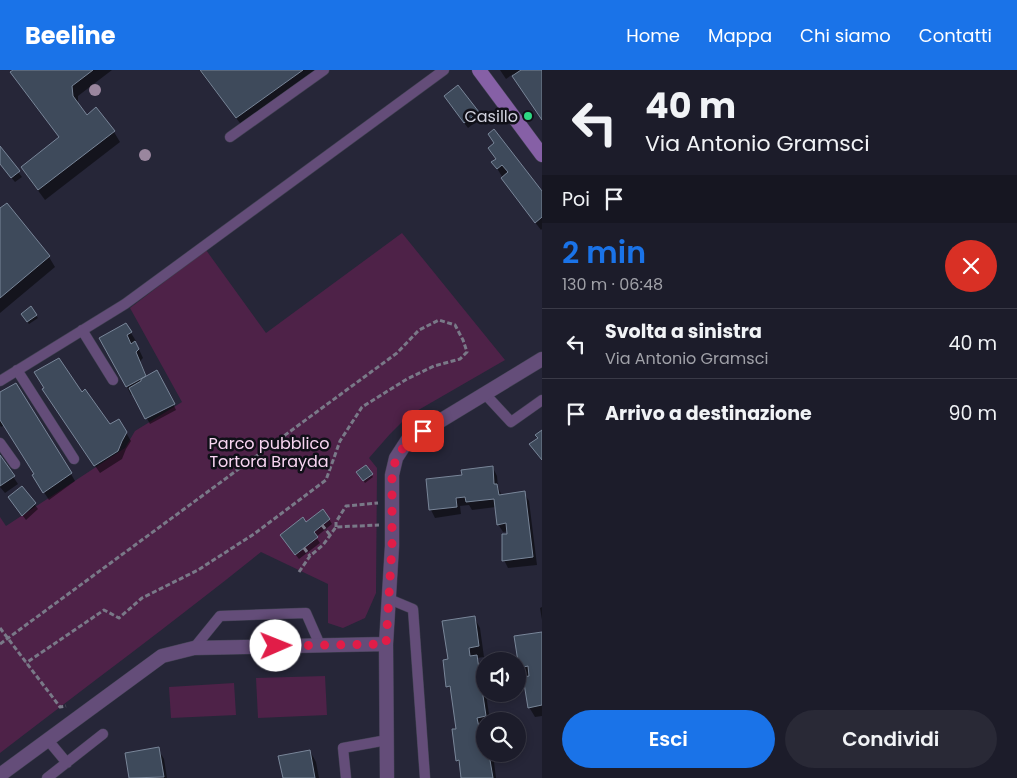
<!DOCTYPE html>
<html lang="it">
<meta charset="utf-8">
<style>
:root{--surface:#1c1c2a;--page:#292936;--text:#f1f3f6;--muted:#a0a1a8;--line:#3a3a47;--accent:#1a73e8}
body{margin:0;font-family:Poppins,sans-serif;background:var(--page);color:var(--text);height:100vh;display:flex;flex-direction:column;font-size:19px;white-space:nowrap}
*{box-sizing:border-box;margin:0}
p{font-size:16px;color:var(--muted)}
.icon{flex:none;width:28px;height:28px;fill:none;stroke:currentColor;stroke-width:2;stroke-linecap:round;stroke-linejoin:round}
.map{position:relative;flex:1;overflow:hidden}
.drawer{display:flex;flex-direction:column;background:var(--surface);width:475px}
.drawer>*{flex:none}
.hud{background:#1c1c2a;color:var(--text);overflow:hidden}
.controls{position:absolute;left:476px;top:582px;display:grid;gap:10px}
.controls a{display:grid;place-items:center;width:50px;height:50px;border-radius:50%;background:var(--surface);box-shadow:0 2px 8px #0003,0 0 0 1px var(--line);font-size:25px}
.pin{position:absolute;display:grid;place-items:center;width:42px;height:42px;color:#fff;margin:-21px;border-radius:10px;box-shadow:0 2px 8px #0006}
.me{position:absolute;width:55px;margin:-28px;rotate:89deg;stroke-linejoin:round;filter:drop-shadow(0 0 4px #0008)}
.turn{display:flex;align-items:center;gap:18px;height:105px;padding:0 20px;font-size:22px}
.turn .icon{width:65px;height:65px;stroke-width:2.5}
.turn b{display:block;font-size:35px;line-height:42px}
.then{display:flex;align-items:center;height:48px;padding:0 20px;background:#0003;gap:10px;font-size:19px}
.round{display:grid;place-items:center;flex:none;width:52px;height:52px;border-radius:26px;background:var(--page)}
.summary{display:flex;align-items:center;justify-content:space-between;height:85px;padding:0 20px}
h1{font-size:30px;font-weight:600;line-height:38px;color:var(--accent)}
.button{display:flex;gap:10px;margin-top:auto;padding:10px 20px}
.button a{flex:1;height:58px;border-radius:30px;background:var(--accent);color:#fff;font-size:20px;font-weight:600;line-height:58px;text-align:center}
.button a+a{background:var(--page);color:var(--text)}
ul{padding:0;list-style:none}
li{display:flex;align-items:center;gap:15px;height:70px;padding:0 20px;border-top:1px solid var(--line)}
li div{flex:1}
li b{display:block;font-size:19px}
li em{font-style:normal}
header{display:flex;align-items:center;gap:30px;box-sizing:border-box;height:70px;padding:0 25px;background:var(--accent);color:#fff}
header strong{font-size:24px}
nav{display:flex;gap:28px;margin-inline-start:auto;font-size:18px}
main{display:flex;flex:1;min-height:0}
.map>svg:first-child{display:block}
.green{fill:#4e2248}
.shadow{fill:#0007}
.building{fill:#3e4a5b;stroke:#798699}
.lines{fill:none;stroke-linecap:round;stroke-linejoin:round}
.service-casing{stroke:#424253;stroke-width:11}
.minor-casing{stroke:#424253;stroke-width:15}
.secondary-casing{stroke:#424253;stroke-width:15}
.path{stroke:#797988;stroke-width:3;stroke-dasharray:5 2.5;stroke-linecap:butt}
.service{stroke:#644d79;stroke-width:10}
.minor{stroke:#644d79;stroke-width:14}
.secondary{stroke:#8660a6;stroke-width:14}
.tree{fill:#9a869e}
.route{stroke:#e11d48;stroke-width:9;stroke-dasharray:0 16.2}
.poi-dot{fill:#2ed883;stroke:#101018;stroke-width:2}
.labels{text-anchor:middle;stroke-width:5;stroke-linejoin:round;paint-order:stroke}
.poi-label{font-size:16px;fill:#d2d3df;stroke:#101018;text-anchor:end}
.park-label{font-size:16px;fill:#f8d5f1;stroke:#101018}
</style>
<header>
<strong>Beeline</strong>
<nav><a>Home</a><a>Mappa</a><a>Chi siamo</a><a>Contatti</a></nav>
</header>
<main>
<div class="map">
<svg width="542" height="708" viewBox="0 0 542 708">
<rect width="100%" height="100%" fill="#262638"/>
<path class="green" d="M402,163L505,290L408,346L390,364L369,388L377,398L376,523L365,548L343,558L328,553V514L261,482C175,551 87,616 0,683V447L6,456L125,378L135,361L182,332L130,238L206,180L266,263Z
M325,606L327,645L258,648L256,608Z
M234,613L236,645L171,648L169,617Z"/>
<path class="shadow" d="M15,0H112L78,26V35L86,47L96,39L114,62L120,72L45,130L28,107L22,97L60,68L18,13L12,2Z
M199,0H323L243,57Z
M500,0H542V50L513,4L506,9Z
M448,32L478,43L481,48L468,58Z
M0,78L22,107L15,112L0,94Z
M489,79L542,123V159L541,160L507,116L502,108H503L493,92L496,90Z
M6,135L49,187L55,197L0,243V140Z
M30,238L38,248L29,254L23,246Z
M126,255L136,271H135L143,288L140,291L147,307L160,306L176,340L150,354L133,323L131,325L127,317L101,268Z
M45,318L82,323L110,356L119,351L131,371L126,379L122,389L100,403L49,328Z
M0,324L71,404L75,411L49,430L38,413L35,404L4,355L1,357L0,355Z
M0,387L18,414L5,423L0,417Z
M366,397L373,407L365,413L358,402Z
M493,398L497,406L498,417L502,426L524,423L529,431L537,495L508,498L504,490L509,461L503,462L498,454L496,437L472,440L469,435L460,436L461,444L435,448L431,440L463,406Z
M22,418L38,439L26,450L13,433Z
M329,449L332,454L316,467L320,473L299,489L281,466L306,454Z
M542,537V550L540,538Z
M474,547L480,558L484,587L477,588L482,597L485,624H486L490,651H485V684H493L496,708H463L461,696L457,690V660L452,624L448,616L449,590Z
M542,564V646L535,647L529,637L526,608L520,597Z
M158,679L164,689L167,708H130L127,684Z
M310,681L316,692L319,708H284Z"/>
<path class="building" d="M13,0H93L72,16L73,26L87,45L96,37L115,61L38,120L21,97L59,67L10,2Z
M200,0H303L236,48Z
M521,0H542V50L512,6Z
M458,15L479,42L464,53L444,26Z
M494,59L542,121V147L535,153L501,108L508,102L502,95L497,99L491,92L496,89L488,78L494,73L488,64Z
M0,76L20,101L11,108L0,94Z
M7,133L50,186L0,228V138Z
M31,236L37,245L27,252L21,244Z
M126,253L132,262L127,265L131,274L135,271L139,279L136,282L146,306L126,317L99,268Z
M59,288L82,322L85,319L110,354L119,349L127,362L122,371L118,381L94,396L42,319L44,318L34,302Z
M157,300L175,334L145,349L129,318L141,311V309Z
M16,313L72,403L43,423L32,405L34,404L0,350V322Z
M542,360V390L529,374L538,368L535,365Z
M0,385L15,406L0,416Z
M366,395L373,404L363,411L356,402Z
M493,396L494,414H497L499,425L525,421L533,487L502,491V464H507L506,453L497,455L494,429L466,432L465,427L456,428L457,437L429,440L426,409L462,405L461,400Z
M22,416L36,433L22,446L8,427Z
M323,439L330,449L314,462L318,467L295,485L280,465L303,447L306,452Z
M475,546L479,576L469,578L470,586L477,585L486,646L477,648L479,657L485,656V684H489L493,708H461L459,690L456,691L452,659H456L450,616L446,617L443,590L448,589L442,551Z
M542,562V635L528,638L523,607L529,606L528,596L519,598L514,566Z
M159,677L164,707L129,708L125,683Z
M310,680L315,708H283L278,686Z"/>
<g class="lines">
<g class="service-casing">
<path id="service" d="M230,67L324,0
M82,260L113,310
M17,300L74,389
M0,311L125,234L444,0
M485,324L511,352L542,330
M0,373L15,394
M389,529L413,539L425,708
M194,578L220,546L306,543L320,575
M47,669L67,693
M47,708L103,664
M346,708L343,678L387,670"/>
</g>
<g class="minor-casing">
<path id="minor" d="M0,705L162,586L194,578L386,574
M387,708L386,574L392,476V405L396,388L407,371L542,289"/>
</g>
<g class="secondary-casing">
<path id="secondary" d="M479,0L542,85"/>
</g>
<path class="path" d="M322,455L330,465
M336,457V452L346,436L378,433
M304,478L310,486
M299,502L310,486L323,475L336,457L379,455
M0,558L60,637L66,636
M0,574L397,283L419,260L439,250L455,255L463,270L467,282L460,289L434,296L407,309L362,337L340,371L326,410L254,464L198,500L142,528L119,548L104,540L26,593"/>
<use href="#service" class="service"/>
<use href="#minor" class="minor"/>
<use href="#secondary" class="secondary"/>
</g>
<g class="tree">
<circle cx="95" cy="20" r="6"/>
<circle cx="145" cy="85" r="6"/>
</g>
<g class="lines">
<path class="route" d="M276,576L386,574L392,476V405L396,388L408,371L423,361"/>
</g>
<circle class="poi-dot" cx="528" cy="46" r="5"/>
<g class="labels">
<g class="poi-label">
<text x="518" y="52">Casillo</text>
</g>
<g class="park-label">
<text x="269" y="379">Parco pubblico<tspan x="269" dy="18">Tortora Brayda</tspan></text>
</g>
</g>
</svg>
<div class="controls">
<a><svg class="icon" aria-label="sound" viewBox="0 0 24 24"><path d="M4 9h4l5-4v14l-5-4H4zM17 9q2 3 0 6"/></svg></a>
<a><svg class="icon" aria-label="search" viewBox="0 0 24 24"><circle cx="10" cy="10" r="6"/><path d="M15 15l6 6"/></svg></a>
</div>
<div class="pin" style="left:423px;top:361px;background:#d93025"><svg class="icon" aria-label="arrive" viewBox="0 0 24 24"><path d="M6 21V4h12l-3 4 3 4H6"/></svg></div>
<svg class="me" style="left:276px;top:576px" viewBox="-20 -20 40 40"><circle r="19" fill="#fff"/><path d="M0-13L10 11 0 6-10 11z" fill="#e11d48"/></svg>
</div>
<section class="drawer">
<div class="hud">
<div class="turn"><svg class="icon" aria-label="left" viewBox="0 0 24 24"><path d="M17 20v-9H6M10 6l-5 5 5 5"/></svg><div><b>40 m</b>Via Antonio Gramsci</div></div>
<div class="then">Poi<svg class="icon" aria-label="arrive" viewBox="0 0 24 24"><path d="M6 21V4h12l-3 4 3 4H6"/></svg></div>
</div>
<div class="summary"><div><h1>2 min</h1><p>130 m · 06:48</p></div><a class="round" style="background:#d93025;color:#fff"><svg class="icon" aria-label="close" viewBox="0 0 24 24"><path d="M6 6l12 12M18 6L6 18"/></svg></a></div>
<ul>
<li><svg class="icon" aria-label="left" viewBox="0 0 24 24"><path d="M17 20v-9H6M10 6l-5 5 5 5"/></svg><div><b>Svolta a sinistra</b><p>Via Antonio Gramsci</p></div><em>40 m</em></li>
<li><svg class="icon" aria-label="arrive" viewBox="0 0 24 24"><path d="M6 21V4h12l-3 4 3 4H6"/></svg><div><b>Arrivo a destinazione</b></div><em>90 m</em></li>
</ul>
<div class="button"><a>Esci</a><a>Condividi</a></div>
</section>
</main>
